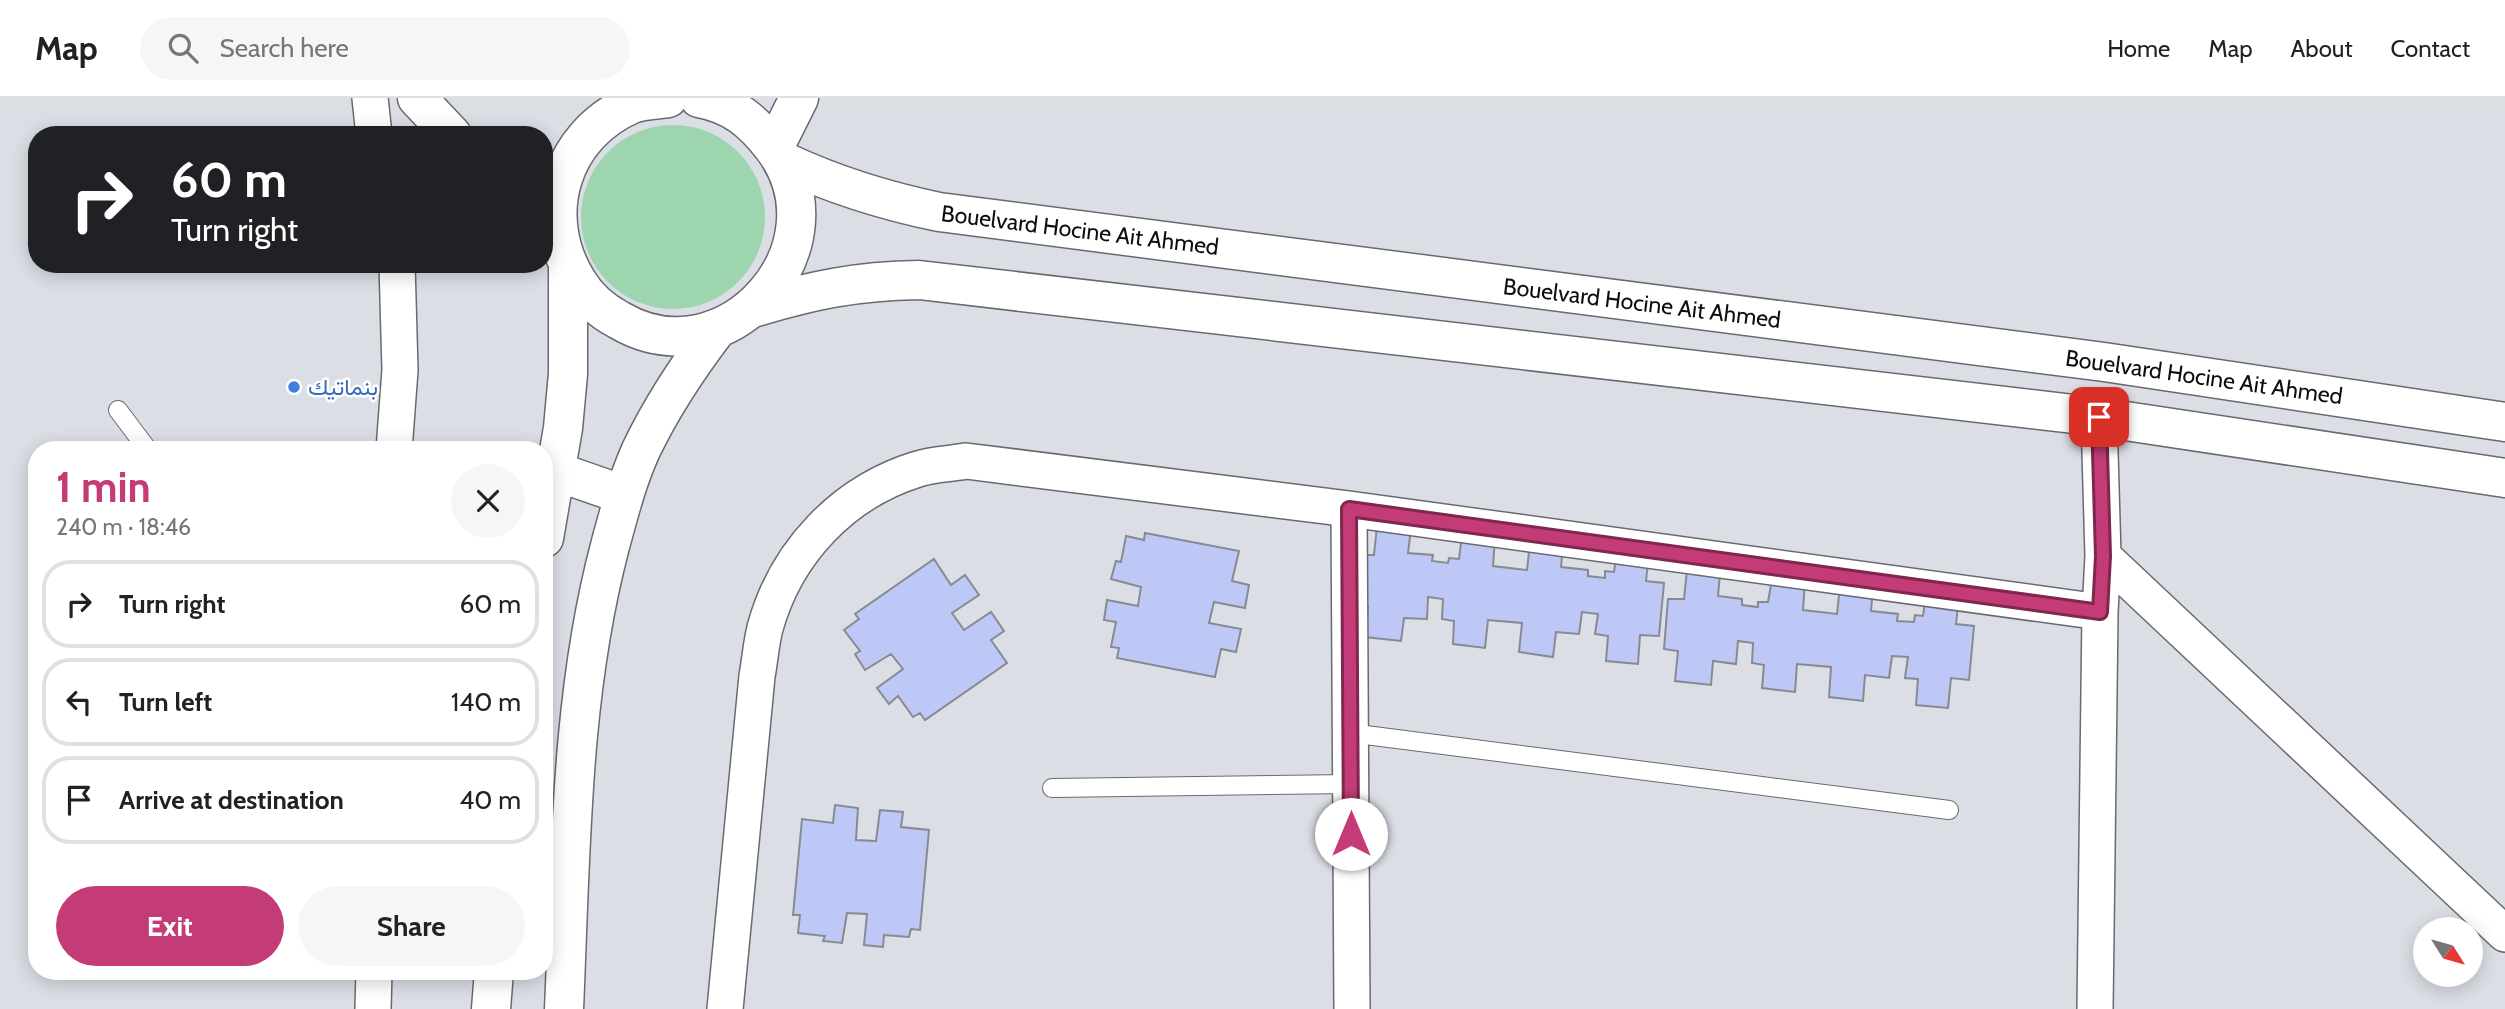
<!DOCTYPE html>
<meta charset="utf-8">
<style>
:root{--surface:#fff;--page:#f6f6f6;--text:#222;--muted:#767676;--line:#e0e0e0;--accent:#c43c77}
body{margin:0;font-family:Cabin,Vazirmatn,sans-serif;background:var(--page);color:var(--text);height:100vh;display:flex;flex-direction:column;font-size:26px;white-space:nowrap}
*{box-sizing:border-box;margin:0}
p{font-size:23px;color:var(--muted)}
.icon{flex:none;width:38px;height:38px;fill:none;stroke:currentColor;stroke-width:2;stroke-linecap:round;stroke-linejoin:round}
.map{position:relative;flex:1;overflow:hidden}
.side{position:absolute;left:28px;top:343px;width:525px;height:539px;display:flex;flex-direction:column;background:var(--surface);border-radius:28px;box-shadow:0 4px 18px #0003}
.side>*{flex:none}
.top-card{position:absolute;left:28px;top:28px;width:525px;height:147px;border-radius:28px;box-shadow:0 4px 18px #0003;background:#202124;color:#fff;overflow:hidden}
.needle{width:46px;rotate:127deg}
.buttons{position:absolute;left:2413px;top:819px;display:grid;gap:14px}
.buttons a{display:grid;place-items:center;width:70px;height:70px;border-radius:50%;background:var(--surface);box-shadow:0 4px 18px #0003;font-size:35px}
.pin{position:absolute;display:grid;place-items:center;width:60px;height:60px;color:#fff;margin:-30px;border-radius:14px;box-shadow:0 4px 10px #0006}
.me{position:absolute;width:77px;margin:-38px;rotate:0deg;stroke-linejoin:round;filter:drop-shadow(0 0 5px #0008)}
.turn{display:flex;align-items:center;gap:24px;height:147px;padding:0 28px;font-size:32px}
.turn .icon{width:91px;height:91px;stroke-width:2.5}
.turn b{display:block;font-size:49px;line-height:60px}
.round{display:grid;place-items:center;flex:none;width:74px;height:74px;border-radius:37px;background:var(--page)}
.headline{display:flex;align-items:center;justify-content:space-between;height:119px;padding:0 28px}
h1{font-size:42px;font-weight:700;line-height:52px;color:var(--accent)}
.primary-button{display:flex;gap:14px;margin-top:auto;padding:14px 28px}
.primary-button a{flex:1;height:80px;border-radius:42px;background:var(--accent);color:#fff;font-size:28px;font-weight:700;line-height:80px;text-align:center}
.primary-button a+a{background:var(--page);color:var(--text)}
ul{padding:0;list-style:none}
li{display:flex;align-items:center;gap:21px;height:88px;margin:0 14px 10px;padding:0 14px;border:4px solid var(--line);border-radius:28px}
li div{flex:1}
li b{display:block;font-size:26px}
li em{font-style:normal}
header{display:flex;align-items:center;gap:42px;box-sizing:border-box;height:98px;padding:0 35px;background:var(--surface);border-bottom:2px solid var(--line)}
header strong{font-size:33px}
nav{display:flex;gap:38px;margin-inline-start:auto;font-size:24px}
.search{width:490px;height:63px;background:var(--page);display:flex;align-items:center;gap:18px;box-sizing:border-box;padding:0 24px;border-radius:38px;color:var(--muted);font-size:26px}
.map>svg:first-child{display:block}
.green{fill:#9dd6ae}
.building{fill:#bdc8f7;stroke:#888a91;stroke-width:2}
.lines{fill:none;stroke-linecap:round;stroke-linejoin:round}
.lane-casing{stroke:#696a71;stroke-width:20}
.street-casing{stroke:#696a71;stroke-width:38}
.secondary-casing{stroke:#696a71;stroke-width:41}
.primary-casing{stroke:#696a71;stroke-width:41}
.lane{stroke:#fff;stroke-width:18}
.street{stroke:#fff;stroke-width:35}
.secondary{stroke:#fff;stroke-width:38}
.primary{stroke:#fff;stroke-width:38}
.route-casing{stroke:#7f274d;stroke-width:18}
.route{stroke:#c43c77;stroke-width:12}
.shop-dot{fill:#3f7fe0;stroke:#fff;stroke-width:2.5}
.labels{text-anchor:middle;stroke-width:5;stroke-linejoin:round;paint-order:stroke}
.street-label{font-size:23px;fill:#0d0d10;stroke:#fff}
.shop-label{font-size:23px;fill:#366cbe;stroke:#fff;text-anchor:start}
</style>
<header>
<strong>Map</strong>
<div class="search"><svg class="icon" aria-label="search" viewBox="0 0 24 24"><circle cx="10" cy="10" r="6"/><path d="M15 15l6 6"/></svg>Search here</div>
<nav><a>Home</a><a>Map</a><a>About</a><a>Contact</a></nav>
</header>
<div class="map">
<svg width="2505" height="911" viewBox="0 0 2505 911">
<rect width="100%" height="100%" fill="#dcdee6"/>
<path class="green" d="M581 119a92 92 0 1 1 184 0a92 92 0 1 1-184 0Z"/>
<path class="building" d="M1377,428L1411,431L1408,455L1433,457L1432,463L1448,465L1449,460L1459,461L1462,437L1495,439L1493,468L1527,472L1530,444L1563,447L1561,469L1588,472V478L1605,480V473L1614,474L1617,453L1649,455L1646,483L1664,485L1659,538L1640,537L1638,566L1606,563L1608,538L1595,536L1598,516L1582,514L1579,536L1556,534L1553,559L1519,554L1522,525L1488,522L1485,550L1453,546L1454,523L1442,521L1443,501L1428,499L1427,521L1404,520L1401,543L1365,539L1368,509L1354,507L1358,457H1374Z
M1145,435L1239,453L1232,483L1249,487L1245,510L1214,504L1209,525L1241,531L1236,554L1221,551L1215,579L1117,560L1119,550L1111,549L1116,524L1104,522L1107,502L1138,508L1141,489L1111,481L1116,463L1121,464L1126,438L1144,442Z
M934,461L951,487L965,477L979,497L952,515L964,532L991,514L1004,533L991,542L1007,565L925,622L920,615L913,619L898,598L889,606L877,590L903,571L891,556L865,572L855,556L860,553L844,532L859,521L855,516Z
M1687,472L1720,476L1718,498L1742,501V507L1758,509V504H1768L1772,481L1805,483L1803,512L1837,516L1840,488L1873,491L1871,513L1898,516L1897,523L1914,524L1915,517L1923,518L1926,497L1959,499L1956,526L1974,528L1969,582L1951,580L1948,610L1916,607L1918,581L1905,580L1908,559L1892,558L1889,580L1865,577L1863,603L1829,599L1831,569L1797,566L1795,594L1762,590L1764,567L1752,565L1753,545L1738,543L1736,566L1713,563L1711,587L1675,583L1678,553L1664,551L1668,501H1684Z
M835,707L858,710L856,742L876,743L880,712L903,714L901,729L929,732L920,832L911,831L909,839L884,837L883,849L864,847L867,816L847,815L842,845L823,843L825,838L798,835L800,817H793L802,721L833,725Z"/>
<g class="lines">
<g class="lane-casing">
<path id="lane" d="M118,312L148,352
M1350,635L1949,712
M1052,690L1351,686"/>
</g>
<g class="street-casing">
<path id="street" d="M370,0L374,37
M394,352L400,272L397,166
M1349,411L1352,911
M2103,458L2505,836
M373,911L374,873
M725,911L757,578C760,562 761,546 765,530C786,454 843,394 918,371C933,366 951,366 966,363L1349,411L2100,514
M2095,911L2100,514L2103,458L2099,319"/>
</g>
<g class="secondary-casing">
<path id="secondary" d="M417,0L452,37
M774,50L799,0"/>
</g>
<g class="primary-casing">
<path id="primary" d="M668,0C657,2 643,2 632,6C560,37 537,118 577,183C587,200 602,213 619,222C727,286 849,147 772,48C752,22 732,6 699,0
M785,64C834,87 886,103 939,114L2104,264L2505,324
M753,210C813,192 856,183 919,182L2099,319L2505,380
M555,373L624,397
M544,440L563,330L568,276V168
M491,911L494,873
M564,911C571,756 570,599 610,448C619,415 627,383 641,352C662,308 688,269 717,231"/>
</g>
<use href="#lane" class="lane"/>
<use href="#street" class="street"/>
<use href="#secondary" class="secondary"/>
<use href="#primary" class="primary"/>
</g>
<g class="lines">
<g class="route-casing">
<path id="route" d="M1351,736L1349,411L2100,514L2103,458L2099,319"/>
</g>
<use href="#route" class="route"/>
</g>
<circle class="shop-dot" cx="294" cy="289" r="7"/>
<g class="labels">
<g class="street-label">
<text transform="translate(1080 132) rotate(7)" y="8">Bouelvard Hocine Ait Ahmed</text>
<text transform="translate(1642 205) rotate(7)" y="8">Bouelvard Hocine Ait Ahmed</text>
<text transform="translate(2204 279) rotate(8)" y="8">Bouelvard Hocine Ait Ahmed</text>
</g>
<g class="shop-label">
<text x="308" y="297">بنماتيك</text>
</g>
</g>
</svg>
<div class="buttons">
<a><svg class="needle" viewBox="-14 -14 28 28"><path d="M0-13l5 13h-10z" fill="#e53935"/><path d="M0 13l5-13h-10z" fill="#767676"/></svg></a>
</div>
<div class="pin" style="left:2099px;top:319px;background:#d93025"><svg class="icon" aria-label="arrive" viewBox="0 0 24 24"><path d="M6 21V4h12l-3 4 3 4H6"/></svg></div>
<svg class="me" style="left:1351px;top:736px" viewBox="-20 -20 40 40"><circle r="19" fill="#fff"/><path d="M0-13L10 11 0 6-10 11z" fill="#c43c77"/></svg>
<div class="top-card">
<div class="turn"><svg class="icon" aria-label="right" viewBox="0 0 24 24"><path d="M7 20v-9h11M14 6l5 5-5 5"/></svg><div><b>60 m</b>Turn right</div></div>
</div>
<section class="side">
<div class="headline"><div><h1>1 min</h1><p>240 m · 18:46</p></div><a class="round"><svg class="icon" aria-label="close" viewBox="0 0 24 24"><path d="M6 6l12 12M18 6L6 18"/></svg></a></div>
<ul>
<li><svg class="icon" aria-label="right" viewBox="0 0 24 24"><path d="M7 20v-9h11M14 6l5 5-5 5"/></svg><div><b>Turn right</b></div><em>60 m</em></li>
<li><svg class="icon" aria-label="left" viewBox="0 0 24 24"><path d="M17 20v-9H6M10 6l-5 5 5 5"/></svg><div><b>Turn left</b></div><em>140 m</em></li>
<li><svg class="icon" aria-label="arrive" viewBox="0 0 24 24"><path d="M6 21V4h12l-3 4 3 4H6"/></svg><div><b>Arrive at destination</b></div><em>40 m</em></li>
</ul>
<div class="primary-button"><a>Exit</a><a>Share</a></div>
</section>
</div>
